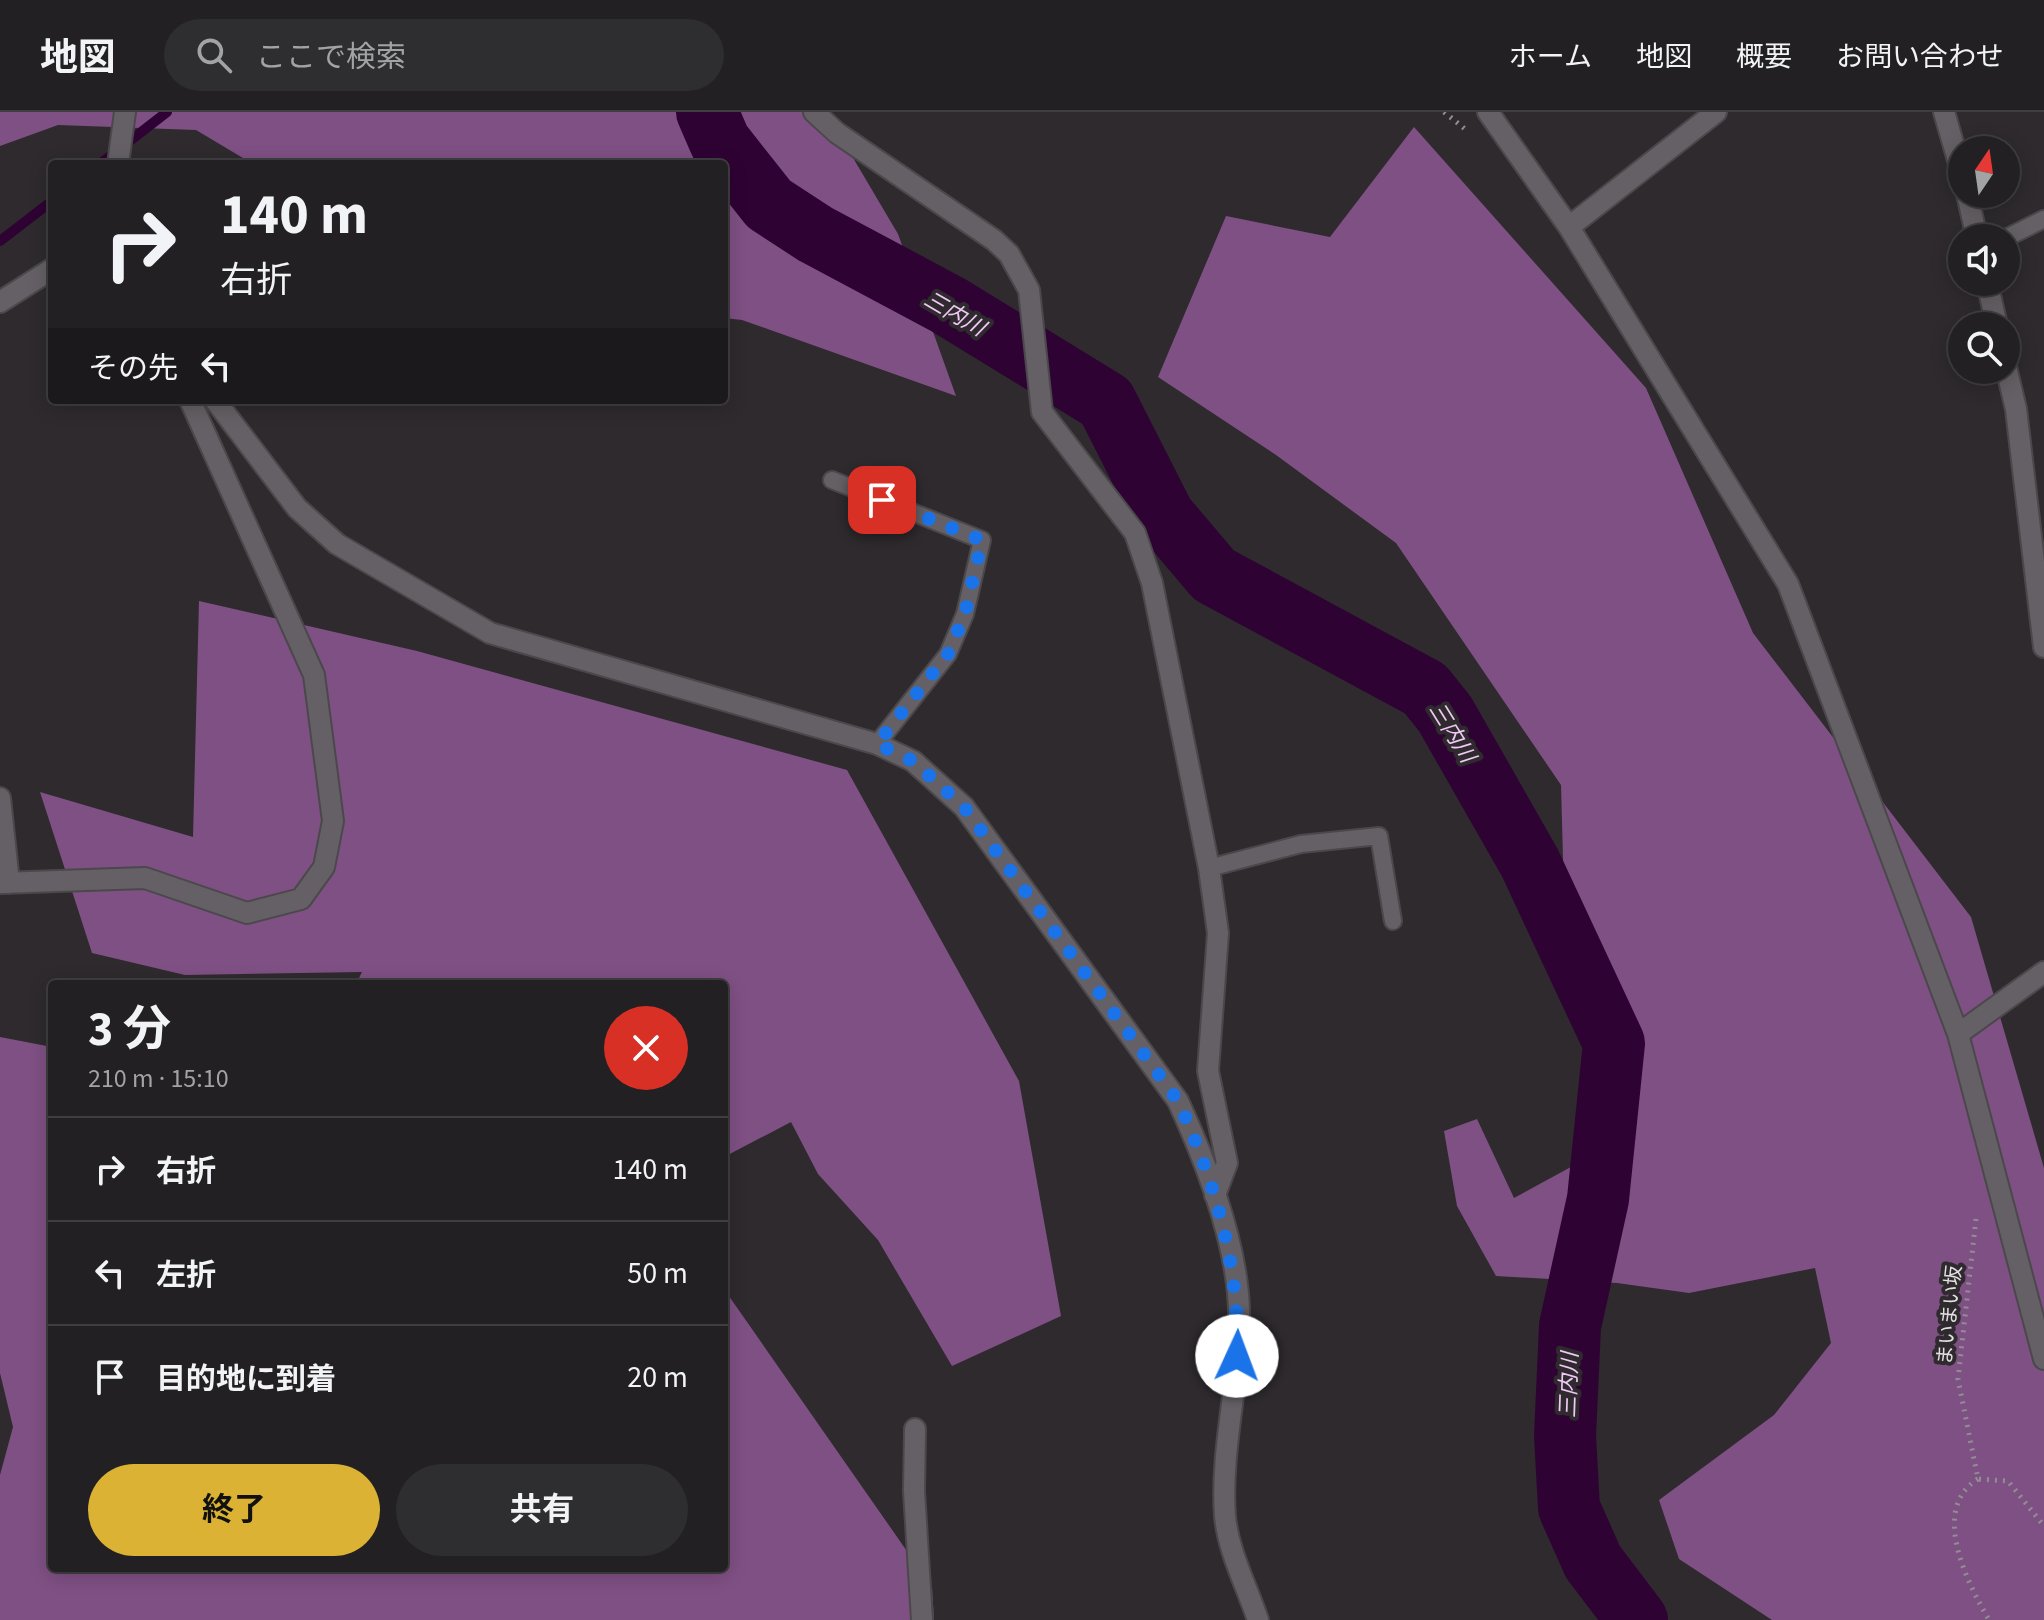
<!DOCTYPE html>
<html lang="ja">
<meta charset="utf-8">
<style>
:root{--surface:#222022;--page:#2e2d2f;--text:#f1f3f6;--muted:#a2a3a5;--line:#3f3e40;--accent:#dbb233}
body{margin:0;font-family:"Source Sans 3","Noto Sans JP",sans-serif;background:var(--page);color:var(--text);height:100vh;display:flex;flex-direction:column;font-size:30px;white-space:nowrap}
*{box-sizing:border-box;margin:0}
p{font-size:26px;color:var(--muted)}
.icon{flex:none;width:44px;height:44px;fill:none;stroke:currentColor;stroke-width:2;stroke-linecap:round;stroke-linejoin:round}
.map{position:relative;flex:1;overflow:hidden}
.drawer{position:absolute;left:48px;top:868px;width:680px;height:592px;display:flex;flex-direction:column;background:var(--surface);border-radius:8px;box-shadow:0 4px 20px #0003,0 0 0 2px var(--line)}
.drawer>*{flex:none}
.hud{position:absolute;left:48px;top:48px;width:680px;height:244px;border-radius:8px;box-shadow:0 4px 20px #0003,0 0 0 2px var(--line);background:#222022;color:var(--text);overflow:hidden}
.needle{width:52px;rotate:13deg}
.fabs{position:absolute;left:1948px;top:24px;display:grid;gap:16px}
.fabs a{display:grid;place-items:center;width:72px;height:72px;border-radius:50%;background:var(--surface);box-shadow:0 4px 20px #0003,0 0 0 2px var(--line);font-size:40px}
.pin{position:absolute;display:grid;place-items:center;width:68px;height:68px;color:#fff;margin:-34px;border-radius:16px;box-shadow:0 4px 12px #0006}
.me{position:absolute;width:88px;margin:-44px;rotate:2deg;stroke-linejoin:round;filter:drop-shadow(0 0 6px #0008)}
.turn{display:flex;align-items:center;gap:28px;height:168px;padding:0 40px;font-size:36px}
.turn .icon{width:104px;height:104px;stroke-width:2.5}
.turn b{display:block;font-size:56px;line-height:68px}
.then{display:flex;align-items:center;height:76px;padding:0 40px;background:#0003;gap:16px;font-size:30px}
.round{display:grid;place-items:center;flex:none;width:84px;height:84px;border-radius:42px;background:var(--page)}
.overview{display:flex;align-items:center;justify-content:space-between;height:136px;padding:0 40px}
h1{font-size:48px;font-weight:700;line-height:60px}
.button{display:flex;gap:16px;margin-top:auto;padding:16px 40px}
.button a{flex:1;height:92px;border-radius:48px;background:var(--accent);color:#111;font-size:32px;font-weight:700;line-height:92px;text-align:center}
.button a+a{background:var(--page);color:var(--text)}
ul{padding:0;list-style:none}
li{display:flex;align-items:center;gap:24px;height:104px;padding:0 40px;border-top:2px solid var(--line)}
li div{flex:1}
li b{display:block;font-size:30px}
li em{font-style:normal}
header{display:flex;align-items:center;gap:48px;box-sizing:border-box;height:112px;padding:0 40px;background:var(--surface);border-bottom:2px solid var(--line)}
header strong{font-size:38px}
nav{display:flex;gap:44px;margin-inline-start:auto;font-size:28px}
.search{width:560px;height:72px;background:var(--page);display:flex;align-items:center;gap:20px;box-sizing:border-box;padding:0 28px;border-radius:44px;color:var(--muted);font-size:30px}
.map>svg:first-child{display:block}
.forest{fill:#7f5084}
.lines{fill:none;stroke-linecap:round;stroke-linejoin:round}
.stream{stroke:#2f0234;stroke-width:10}
.river{stroke:#2f0234;stroke-width:62}
.service-casing{stroke:#4b484c;stroke-width:20}
.minor-casing{stroke:#4b484c;stroke-width:24}
.path{stroke:#918e91;stroke-width:5;stroke-dasharray:2 6;stroke-linecap:butt}
.service{stroke:#656065;stroke-width:16}
.minor{stroke:#656065;stroke-width:20}
.route{stroke:#1a73e8;stroke-width:14;stroke-dasharray:0 25.2}
.labels{text-anchor:middle;stroke-width:8;stroke-linejoin:round;paint-order:stroke}
.street-label{font-size:20px;fill:#e3e0e3;stroke:#2e2a2e}
.water-label{font-size:22px;font-style:italic;fill:#f2c8f6;stroke:#2e2a2e}
</style>
<header>
<strong>地図</strong>
<div class="search"><svg class="icon" aria-label="search" viewBox="0 0 24 24"><circle cx="10" cy="10" r="6"/><path d="M15 15l6 6"/></svg>ここで検索</div>
<nav><a>ホーム</a><a>地図</a><a>概要</a><a>お問い合わせ</a></nav>
</header>
<div class="map">
<svg width="2044" height="1508" viewBox="0 0 2044 1508">
<rect width="100%" height="100%" fill="#2e2a2e"/>
<path class="forest" d="M0,0H826L898,122L956,284L742,208L724,206V52H253L196,18L58,13L0,34Z
M1414,15L1646,276L1753,521L1971,805L2044,1056V1508H1772L1679,1447L1659,1388L1774,1303L1831,1231L1815,1156L1689,1181L1617,1171L1496,1164L1457,1094L1444,1019L1477,1007L1514,1086L1615,1031L1591,897L1565,820L1561,673L1396,431L1276,343L1158,265L1226,104L1330,125Z
M199,489L417,539L847,658L1019,969L1061,1204L952,1254L878,1128L818,1062L791,1010L724,1045V872H356L362,860L185,863L92,841L40,680L193,725Z
M0,925L52,935V1456H724V1177L932,1475L934,1508H0V1363L13,1315L0,1261Z"/>
<g class="lines">
<path class="stream" d="M100,52L167,0
M0,129L52,89"/>
<path class="river" d="M707,0L720,30L769,92L815,122L948,193L1106,290L1164,404L1214,463L1425,577L1445,602L1530,751L1614,931L1598,1087L1570,1214L1565,1324L1569,1396L1593,1450L1637,1508"/>
<g class="service-casing">
<path id="service" d="M2006,126L2044,107
M832,368L982,428L965,502L948,542L877,632
M1209,756L1301,732L1379,724L1393,809"/>
</g>
<g class="minor-casing">
<path id="minor" d="M814,0L837,21L994,128L1009,142L1029,178L1042,300L1135,421L1152,471L1209,756L1218,821L1208,959L1227,1051L1215,1083
M1488,0L1569,115L1788,472L1958,922L2044,1247
M1944,0L1962,62
M118,52L125,0
M1967,82L1977,126
M1569,115L1716,0
M1987,170L1997,214
M0,190L52,157
M2006,255L2016,297L2044,535
M215,288L297,396L337,432L490,521L877,632L913,649L964,695L1178,989C1206,1050 1237,1130 1239,1198C1241,1267 1220,1335 1225,1404C1228,1439 1247,1475 1258,1508
M0,686L9,771
M0,771L145,766L247,801L301,787L324,755L333,709L314,563L190,288
M1958,922L2044,860
M915,1317L914,1379L922,1508"/>
</g>
<path class="path" d="M1444,0L1465,17
M1976,1107L1958,1267L1978,1367L2008,1369L2044,1414
M1978,1367C1929,1397 1968,1472 1989,1508"/>
<use href="#service" class="service"/>
<use href="#minor" class="minor"/>
</g>
<g class="lines">
<path class="route" d="M882,388L982,428L965,502L948,542L877,632L913,649L964,695L1178,989C1215,1070 1240,1154 1237,1244"/>
</g>
<g class="labels">
<g class="street-label">
<text transform="translate(1949 1203) rotate(-84)" y="7">まいまい坂</text>
</g>
<g class="water-label">
<text transform="translate(955 201) rotate(30)" y="8">三内川</text>
<text transform="translate(1453 620) rotate(58)" y="8">三内川</text>
<text transform="translate(1568 1273) rotate(-88)" y="8">三内川</text>
</g>
</g>
</svg>
<div class="fabs">
<a><svg class="needle" viewBox="-14 -14 28 28"><path d="M0-13l5 13h-10z" fill="#e53935"/><path d="M0 13l5-13h-10z" fill="#a2a3a5"/></svg></a>
<a><svg class="icon" aria-label="sound" viewBox="0 0 24 24"><path d="M4 9h4l5-4v14l-5-4H4zM17 9q2 3 0 6"/></svg></a>
<a><svg class="icon" aria-label="search" viewBox="0 0 24 24"><circle cx="10" cy="10" r="6"/><path d="M15 15l6 6"/></svg></a>
</div>
<div class="pin" style="left:882px;top:388px;background:#d93025"><svg class="icon" aria-label="arrive" viewBox="0 0 24 24"><path d="M6 21V4h12l-3 4 3 4H6"/></svg></div>
<svg class="me" style="left:1237px;top:1244px" viewBox="-20 -20 40 40"><circle r="19" fill="#fff"/><path d="M0-13L10 11 0 6-10 11z" fill="#1a73e8"/></svg>
<div class="hud">
<div class="turn"><svg class="icon" aria-label="right" viewBox="0 0 24 24"><path d="M7 20v-9h11M14 6l5 5-5 5"/></svg><div><b>140 m</b>右折</div></div>
<div class="then">その先<svg class="icon" aria-label="left" viewBox="0 0 24 24"><path d="M17 20v-9H6M10 6l-5 5 5 5"/></svg></div>
</div>
<section class="drawer">
<div class="overview"><div><h1>3 分</h1><p>210 m · 15:10</p></div><a class="round" style="background:#d93025;color:#fff"><svg class="icon" aria-label="close" viewBox="0 0 24 24"><path d="M6 6l12 12M18 6L6 18"/></svg></a></div>
<ul>
<li><svg class="icon" aria-label="right" viewBox="0 0 24 24"><path d="M7 20v-9h11M14 6l5 5-5 5"/></svg><div><b>右折</b></div><em>140 m</em></li>
<li><svg class="icon" aria-label="left" viewBox="0 0 24 24"><path d="M17 20v-9H6M10 6l-5 5 5 5"/></svg><div><b>左折</b></div><em>50 m</em></li>
<li><svg class="icon" aria-label="arrive" viewBox="0 0 24 24"><path d="M6 21V4h12l-3 4 3 4H6"/></svg><div><b>目的地に到着</b></div><em>20 m</em></li>
</ul>
<div class="button"><a>終了</a><a>共有</a></div>
</section>
</div>
